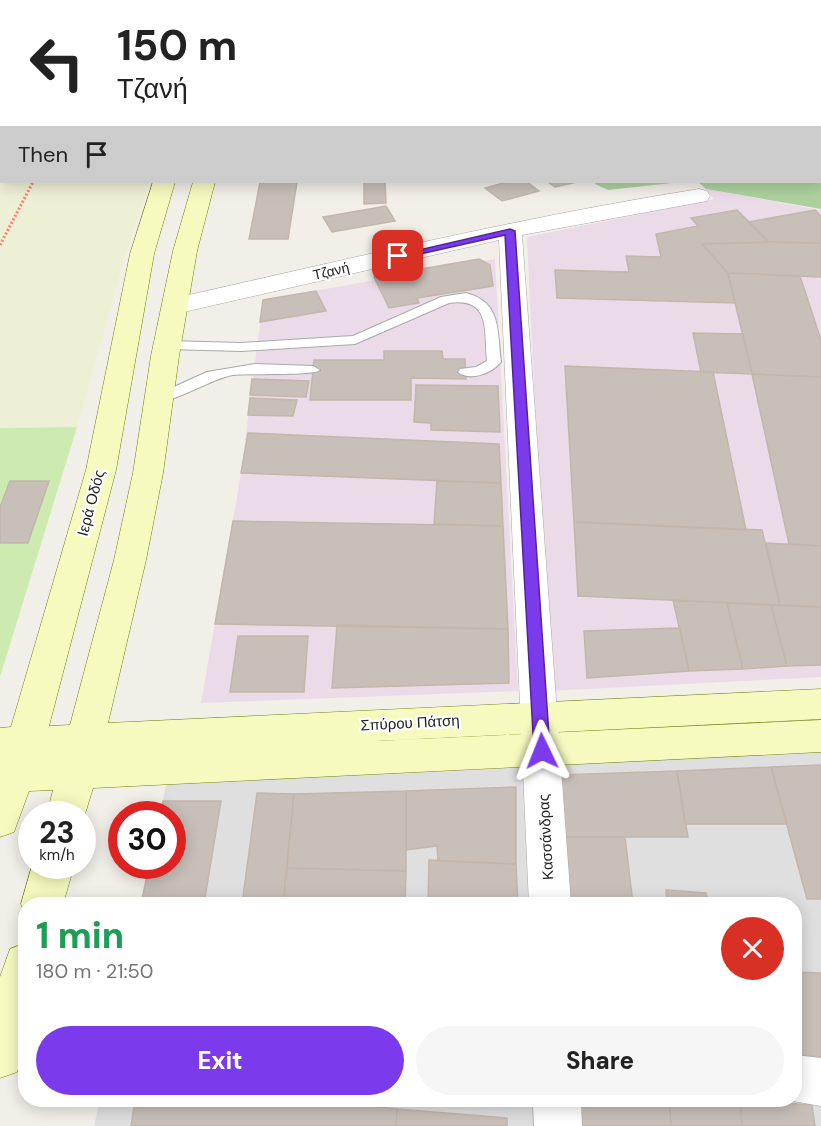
<!DOCTYPE html>
<meta charset="utf-8">
<style>
:root{--surface:#fff;--page:#f6f6f6;--text:#222;--muted:#767676;--accent:#7c3aed}
body{margin:0;font-family:"DM Sans",sans-serif;background:var(--page);color:var(--text);height:100vh;display:flex;flex-direction:column;font-size:22px;white-space:nowrap}
*{box-sizing:border-box;margin:0}
p{font-size:20px;color:var(--muted)}
.icon{flex:none;width:33px;height:33px;fill:none;stroke:currentColor;stroke-width:2;stroke-linecap:round;stroke-linejoin:round}
.map{position:relative;flex:1;overflow:hidden}
.side{position:absolute;left:18px;top:897px;width:784px;height:210px;display:flex;flex-direction:column;background:var(--surface);border-radius:24px;box-shadow:0 3px 15px #0003}
.side>*{flex:none}
.banner{position:absolute;left:0px;top:0px;width:822px;height:183px;box-shadow:0 3px 15px #0003;background:#fff;color:var(--text);overflow:hidden}
.speed{position:absolute;left:18px;top:801px;display:flex;gap:12px;font-size:30px;font-weight:700;text-align:center}
.speed>*{display:grid;place-content:center;width:78px;height:78px;border-radius:50%;background:var(--surface);box-shadow:0 3px 15px #0003;line-height:1}
.speed small{font-size:15px;font-weight:400}
.speed .limit{border:9px solid #d22;background:#fff;color:#111}
.pin{position:absolute;display:grid;place-items:center;width:51px;height:51px;color:#fff;margin:-26px;border-radius:12px;box-shadow:0 3px 9px #0006}
.me{position:absolute;width:66px;margin:-33px;rotate:358deg;stroke-linejoin:round;filter:drop-shadow(0 0 4px #0008)}
.turn{display:flex;align-items:center;gap:21px;height:126px;padding:0 18px;font-size:27px}
.turn .icon{width:78px;height:78px;stroke-width:2.5}
.turn b{display:block;font-size:42px;line-height:51px}
.then{display:flex;align-items:center;height:57px;padding:0 18px;background:#0003;gap:12px;font-size:22px}
.round{display:grid;place-items:center;flex:none;width:63px;height:63px;border-radius:32px;background:var(--page)}
.head{display:flex;align-items:center;justify-content:space-between;height:102px;padding:0 18px}
h1{font-size:36px;font-weight:800;line-height:45px;color:#1e9e55}
.primary-button{display:flex;gap:12px;margin-top:auto;padding:12px 18px}
.primary-button a{flex:1;height:69px;border-radius:36px;background:var(--accent);color:#fff;font-size:24px;font-weight:800;line-height:69px;text-align:center}
.primary-button a+a{background:var(--page);color:var(--text)}
.map>svg:first-child{display:block}
.residential{fill:#e0dfdf}
.industrial{fill:#ebdbe8}
.education{fill:#ffffe5}
.farmland{fill:#eef0d5}
.grass{fill:#cdebb0}
.forest{fill:#add19e}
.building{fill:#c7bfb8;stroke:#c4b6ab;stroke-width:1.5}
.lines{fill:none;stroke-linecap:round;stroke-linejoin:round}
.lane-casing{stroke:#a9a9a9;stroke-width:2}
.street-casing{stroke:#a9a9a9;stroke-width:1}
.secondary-casing{stroke:#707d05;stroke-width:1}
.path-far1{stroke:#fa8072;stroke-width:2;stroke-dasharray:1.5 1.5;stroke-linecap:butt}
.path{stroke:#fa8072;stroke-width:3;stroke-dasharray:2 2;stroke-linecap:butt}
.lane{fill:#fff;fill-rule:evenodd}
.street{fill:#fff;fill-rule:evenodd}
.secondary{fill:#f7fabf;fill-rule:evenodd}
.route{fill:#7c3aed;stroke:#51269a;stroke-width:1.5}
.labels{text-anchor:middle;stroke-width:4.5;stroke-linejoin:round;paint-order:stroke}
.far-street-label{font-size:14px;fill:#222;stroke:#fff}
.street-label{font-size:15px;fill:#222;stroke:#fff}
</style>
<div class="map">
<svg width="821" height="1126" viewBox="0 0 821 1126">
<rect width="100%" height="100%" fill="#f2efe9"/>
<path class="residential" d="M821,750V1126H94L100,1100H795V904H141L149,866H172V814H160L167,781Z"/>
<path class="industrial" d="M706,189L821,210V677L548,691L527,237L714,199Z
M495,259L518,691L201,703L241,473L263,300Z"/>
<path class="education" d="M278,0H821V123L820,2Z"/>
<path class="farmland" d="M0,38L2,182H150L124,260L77,427L0,428Z"/>
<path class="grass" d="M0,0H226L2,2L1,38Z
M77,427L0,677V428Z"/>
<path class="forest" d="M821,116V209L706,189L698,182H820Z
M596,182H681L608,190L595,184Z"/>
<path class="building" d="M523,0H696L697,2H523Z
M763,0L821,1V86L820,2Z
M260,182H297L288,239H249Z
M364,182H385L386,203L364,204Z
M507,182H527L539,191L502,201L485,188Z
M548,182H577L555,187Z
M386,206L395,221L332,232L323,217Z
M737,210L769,242L702,244L728,273L735,303L557,298L555,270L629,272L626,256L661,257L656,234L698,226L691,218Z
M815,210L821,216V243L769,242L749,222Z
M769,242L821,243V277L728,273L702,244Z
M479,259L490,265L493,286L417,298L419,303L389,308L374,277Z
M728,273L800,276L821,340V377L752,374Z
M316,291L326,311L260,322L263,300Z
M693,333L743,334L752,374L701,372Z
M384,351H442L443,359H465L466,379L411,378V400H310L314,360H384Z
M565,366L713,372L746,530L574,522Z
M752,374L821,377V546L789,544Z
M252,379L309,381L306,397L250,395Z
M416,385L498,386L500,432L431,430V423L414,422Z
M250,398L297,400L293,416L248,415Z
M248,433L499,444L501,483L241,473Z
M10,481H49L28,543H0V507Z
M437,481L501,483L503,526L434,524Z
M233,521L503,526L508,629L215,624Z
M574,522L762,530L780,605L578,596Z
M766,543L821,546V607L780,605Z
M673,600L727,603L743,669L689,671Z
M727,603L771,605L787,666L743,669Z
M771,605L821,607V665L787,666Z
M337,625L508,629L509,683L332,688Z
M680,628L689,671L587,678L584,631Z
M238,636H308L304,692H230Z
M821,765V899H807L771,767Z
M771,767L787,824H685L677,771Z
M677,771L688,837H564L559,775Z
M516,787V864L438,861L437,846L406,850V791Z
M406,791V871L287,868L294,794Z
M257,793L294,794L283,904H242Z
M163,801H221L204,904H141L149,866H172V814H160Z
M564,837H625L633,904H569Z
M429,860L516,864L518,904H428Z
M287,868L406,871L405,904H283Z
M666,890L706,893L708,904H667Z
M795,972L821,973V1057L795,1055Z
M135,1100H316L397,1109L396,1126H131Z
M574,1100H669L671,1126H576Z
M669,1100H740L742,1126H671Z
M740,1100L812,1105L815,1126H742Z
M397,1109L507,1118V1126H396Z"/>
<g class="lines">
<g class="lane-casing">
<path id="lane" d="M502,0H510V2H502Z
M820,96H821V102H820Z
M466,293C502,302 497,332 501,362C492,373 470,382 458,372L460,369L476,367L487,361C484,330 491,297 449,303L355,344L241,351L168,349L161,345L168,341L241,343L353,336L441,297Z
M255,364L313,366L320,370C314,376 248,373 233,375C213,378 167,406 154,402L152,399L154,396L207,372Z"/>
</g>
<g class="street-casing">
<path id="street" d="M699,189L707,191L710,196L707,201L522,235L571,904H529L499,240L175,314L166,311L162,306L166,301L175,298C349,259 522,217 699,189Z
M795,1055L821,1058V1106L787,1100H795Z
M533,1100H581L582,1126H534Z"/>
</g>
<g class="secondary-casing">
<path id="secondary" d="M229,0H247L229,2Z
M259,0H277V2H259Z
M153,182H175L154,254L116,470L49,726L70,725L114,560L133,473L151,356L173,251L193,182H215L197,251L179,356L163,473L146,560L108,723L821,689V719L376,741L821,720V752L93,788L82,824V814H47L53,790L29,791L14,832L0,837V728L11,727L86,470L130,254Z
M32,866H74L63,904H26V915L21,904Z
M26,943V1047L17,1072L0,1078V977L10,949Z"/>
</g>
<path class="path-far1" d="M115,2L129,0"/>
<path class="path" d="M0,245L33,182"/>
<use href="#lane" class="lane"/>
<use href="#street" class="street"/>
<use href="#secondary" class="secondary"/>
</g>
<path class="route" d="M510,229L515,231L550,751L547,755L542,757L536,755L534,751L505,235L398,259L393,256Z"/>
<g class="labels">
<g class="far-street-label">
<text transform="translate(331 271) rotate(-13)" y="5">Τζανή</text>
</g>
<g class="street-label">
<text transform="translate(91 503) rotate(-75)" y="5">Ιερά Οδός</text>
<text transform="translate(410 723) rotate(-3)" y="5">Σπύρου Πάτση</text>
<text transform="translate(546 837) rotate(-93)" y="5">Κασσάνδρας</text>
</g>
</g>
</svg>
<div class="speed"><div>23<small>km/h</small></div><div class="limit">30</div></div>
<div class="pin" style="left:398px;top:256px;background:#d93025"><svg class="icon" aria-label="arrive" viewBox="0 0 24 24"><path d="M6 21V4h12l-3 4 3 4H6"/></svg></div>
<svg class="me" style="left:542px;top:751px" viewBox="-20 -20 40 40"><path d="M0-17L14 15 0 8-14 15z" fill="#7c3aed" stroke="#fff" stroke-width="4"/></svg>
<div class="banner">
<div class="turn"><svg class="icon" aria-label="left" viewBox="0 0 24 24"><path d="M17 20v-9H6M10 6l-5 5 5 5"/></svg><div><b>150 m</b>Τζανή</div></div>
<div class="then">Then<svg class="icon" aria-label="arrive" viewBox="0 0 24 24"><path d="M6 21V4h12l-3 4 3 4H6"/></svg></div>
</div>
<section class="side">
<div class="head"><div><h1>1 min</h1><p>180 m · 21:50</p></div><a class="round" style="background:#d93025;color:#fff"><svg class="icon" aria-label="close" viewBox="0 0 24 24"><path d="M6 6l12 12M18 6L6 18"/></svg></a></div>
<div class="primary-button"><a>Exit</a><a>Share</a></div>
</section>
</div>
